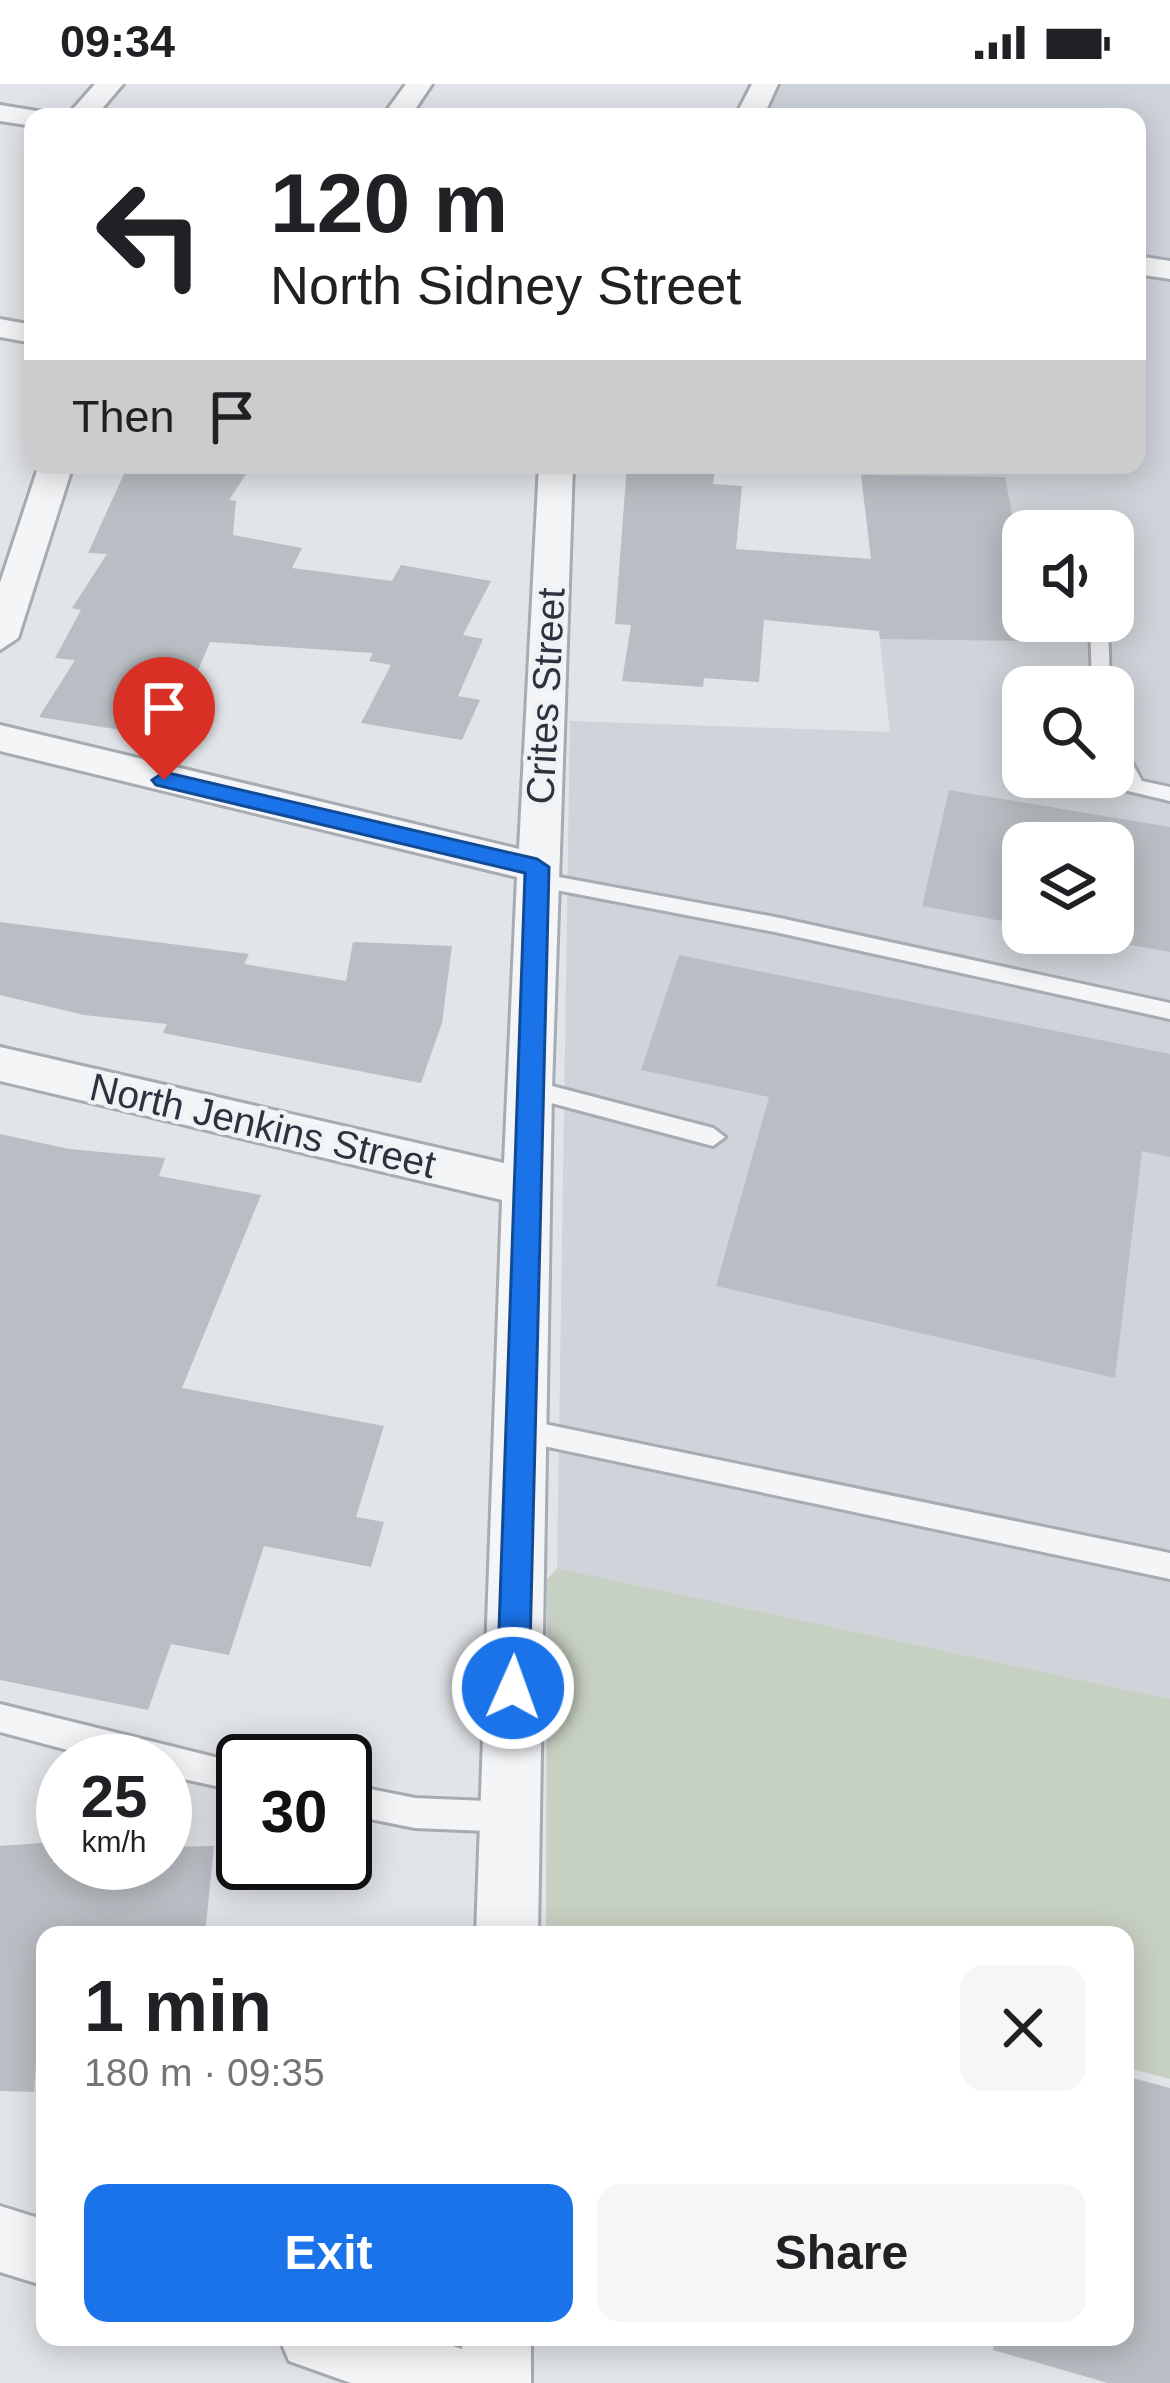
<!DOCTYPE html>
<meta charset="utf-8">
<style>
:root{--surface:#fff;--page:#f6f6f6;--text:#202124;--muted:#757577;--accent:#1a73e8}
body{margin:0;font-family:Helvetica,sans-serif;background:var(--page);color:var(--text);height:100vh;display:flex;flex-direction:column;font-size:45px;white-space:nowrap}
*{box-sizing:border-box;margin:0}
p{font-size:39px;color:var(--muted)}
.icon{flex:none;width:66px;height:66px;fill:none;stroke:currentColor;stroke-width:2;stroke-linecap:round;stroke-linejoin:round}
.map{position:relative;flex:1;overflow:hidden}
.side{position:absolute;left:36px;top:1842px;width:1098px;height:420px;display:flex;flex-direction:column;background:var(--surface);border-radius:24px;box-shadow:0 6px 30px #0003}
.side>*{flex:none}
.banner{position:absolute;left:24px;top:24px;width:1122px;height:366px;border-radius:24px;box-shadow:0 6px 30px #0003;background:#fff;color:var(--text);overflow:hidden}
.buttons{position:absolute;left:1002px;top:426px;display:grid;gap:24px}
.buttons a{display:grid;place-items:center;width:132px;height:132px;border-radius:24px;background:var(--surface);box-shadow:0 6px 30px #0003;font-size:60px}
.speed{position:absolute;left:36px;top:1650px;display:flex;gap:24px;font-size:60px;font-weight:700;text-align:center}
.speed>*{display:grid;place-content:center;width:156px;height:156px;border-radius:50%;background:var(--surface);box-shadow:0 6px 30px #0003;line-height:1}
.speed small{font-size:30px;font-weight:400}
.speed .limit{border:6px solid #111;border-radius:18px;background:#fff;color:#111}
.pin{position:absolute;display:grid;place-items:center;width:102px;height:102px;color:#fff;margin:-123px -51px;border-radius:50% 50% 50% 0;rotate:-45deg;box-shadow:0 0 12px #0007}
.pin .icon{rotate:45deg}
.me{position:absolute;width:132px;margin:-66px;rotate:2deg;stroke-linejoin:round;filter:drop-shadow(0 0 9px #0008)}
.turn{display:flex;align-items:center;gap:42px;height:252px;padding:0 48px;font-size:54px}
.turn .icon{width:156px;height:156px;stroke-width:2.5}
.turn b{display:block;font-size:84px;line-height:102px}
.then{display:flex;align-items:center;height:114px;padding:0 48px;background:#0003;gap:24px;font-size:45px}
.round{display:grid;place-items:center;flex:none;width:126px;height:126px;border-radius:24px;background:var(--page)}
.summary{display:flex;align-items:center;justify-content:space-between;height:204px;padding:0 48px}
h1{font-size:72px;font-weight:700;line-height:90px}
.action{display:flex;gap:24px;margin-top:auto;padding:24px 48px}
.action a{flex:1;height:138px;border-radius:24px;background:var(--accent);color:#fff;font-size:48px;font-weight:700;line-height:138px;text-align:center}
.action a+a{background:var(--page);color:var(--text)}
.status{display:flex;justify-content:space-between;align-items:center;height:84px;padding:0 60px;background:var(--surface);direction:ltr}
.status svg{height:33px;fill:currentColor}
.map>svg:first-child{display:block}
.built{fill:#cfd4da;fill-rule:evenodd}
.green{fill:#c7d1c3}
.building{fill:#b9bec4}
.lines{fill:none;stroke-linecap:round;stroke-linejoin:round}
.service-casing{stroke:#a7abb2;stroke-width:6}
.minor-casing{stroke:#a7abb2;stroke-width:6}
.service{fill:#f3f5f7;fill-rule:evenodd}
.minor{fill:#f3f5f7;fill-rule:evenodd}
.route{fill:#1a73e8;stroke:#114b97;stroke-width:3}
.labels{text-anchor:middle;stroke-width:9;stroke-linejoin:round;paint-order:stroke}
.street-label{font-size:39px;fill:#2b333e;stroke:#f0f3f6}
</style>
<div class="status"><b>09:34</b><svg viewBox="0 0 49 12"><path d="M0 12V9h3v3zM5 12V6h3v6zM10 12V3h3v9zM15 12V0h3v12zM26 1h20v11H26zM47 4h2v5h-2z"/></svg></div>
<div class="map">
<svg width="1170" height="2299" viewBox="0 0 1170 2299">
<rect width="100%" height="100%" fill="#e1e4e8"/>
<path class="built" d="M781,0H1170V1615L557,1484L570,637L890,648L861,381H1137V33H764ZM1023,447H1113V537H1023ZM1023,603H1113V693H1023ZM1023,759H1113V849H1023Z"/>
<path class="green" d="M557,1484L1170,1615V1995L1125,1983V1851H546L547,1496Z"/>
<path class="building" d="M128,381H252L229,416L236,417L233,451L302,464L292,484L392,497L401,481L491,497L463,551L483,555L458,612L480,616L462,656L361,639L391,581L369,577L373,569L210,558L196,591L181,589L146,650L39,633L75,576L55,574L81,526L72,524L107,470L88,469Z
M627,381L715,385L713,400L742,402L736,465L871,475L861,391L1005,393L1023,489V557L880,555L879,547L764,536L759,598L704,594L703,603L622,597L631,541L615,540Z
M949,706L1170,743V868L1113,858V756L1023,759V841L922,822Z
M0,838L249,870L244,880L346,897L353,858L452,862L442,939L421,999L163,949L167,940L84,931L0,911Z
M679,871L1170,970V1073L1142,1067L1115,1294L716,1202L769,1013L641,986Z
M0,1050L69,1065L165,1074L159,1092L261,1111L182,1304L384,1342L356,1433L384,1438L371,1483L264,1462L229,1571L171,1560L148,1626L0,1596Z
M54,1758L53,1779H165V1763L214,1762L205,1851H45L34,2008L0,2007V1762Z
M1125,1992L1170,2004V2299H1108L993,2266L995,2253H1125Z"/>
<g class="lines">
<g class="service-casing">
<path id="service" d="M1090,537H1108L1110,603H1092Z
M1113,656L1120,657L1142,697L1170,703V717L1128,707L1113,680Z
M537,789L775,833L1170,919V935L775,848L530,801L527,796L530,791Z
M529,996L713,1044L725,1053L713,1062L521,1011L518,1005Z
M520,1335L1170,1469V1495L520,1357L511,1354L507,1346L511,1338Z
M0,1620L243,1680V1708L165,1691V1677H109L0,1648Z
M345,1700L415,1714L510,1718L520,1723L525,1733L520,1743L510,1748L415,1744L345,1730Z"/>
</g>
<g class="minor-casing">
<path id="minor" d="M95,0H123L95,33H66Z
M406,0H432L410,33H382Z
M752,0H778L763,33H735Z
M0,21L43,28L46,33H33V42L0,37Z
M1137,172L1170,177V195L1137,190Z
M0,235L33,241V259L0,253Z
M39,381H73L18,554L0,566V499Z
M539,381H573L552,1005L538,1851H476L502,1116L0,997V963L504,1079L517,793L0,667V641L519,765Z
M0,2122L45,2136V2202L0,2188Z
M279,2253H424L462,2265L463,2253H531V2299H351L289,2277Z"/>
</g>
<use href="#service" class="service"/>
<use href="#minor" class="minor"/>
</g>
<path class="route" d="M164,688L537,775L549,783L529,1604L525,1615L513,1619L502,1615L497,1604L525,789L156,701L152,696Z"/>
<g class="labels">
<g class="street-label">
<text transform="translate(545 612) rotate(-87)" y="14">Crites Street</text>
<text transform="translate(263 1041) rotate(13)" y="14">North Jenkins Street</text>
</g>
</g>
</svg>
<div class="buttons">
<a><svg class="icon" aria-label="sound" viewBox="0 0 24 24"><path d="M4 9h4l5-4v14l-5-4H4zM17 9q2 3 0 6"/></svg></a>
<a><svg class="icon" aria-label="search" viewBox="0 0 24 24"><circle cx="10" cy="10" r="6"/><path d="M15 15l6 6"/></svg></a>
<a><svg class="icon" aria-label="layers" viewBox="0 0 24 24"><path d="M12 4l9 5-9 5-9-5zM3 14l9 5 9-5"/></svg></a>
</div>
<div class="speed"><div>25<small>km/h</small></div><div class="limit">30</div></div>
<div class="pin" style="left:164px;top:696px;background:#d93025"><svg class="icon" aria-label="arrive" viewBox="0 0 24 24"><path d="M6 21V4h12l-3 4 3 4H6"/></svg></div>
<svg class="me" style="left:513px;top:1604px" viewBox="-20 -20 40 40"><circle r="17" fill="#1a73e8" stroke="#fff" stroke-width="3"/><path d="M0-11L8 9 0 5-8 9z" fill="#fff"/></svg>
<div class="banner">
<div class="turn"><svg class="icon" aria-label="left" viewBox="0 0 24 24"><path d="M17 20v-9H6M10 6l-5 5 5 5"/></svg><div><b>120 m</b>North Sidney Street</div></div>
<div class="then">Then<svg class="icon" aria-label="arrive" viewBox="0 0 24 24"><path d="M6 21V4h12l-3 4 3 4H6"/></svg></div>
</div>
<section class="side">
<div class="summary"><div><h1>1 min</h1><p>180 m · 09:35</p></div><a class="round"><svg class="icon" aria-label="close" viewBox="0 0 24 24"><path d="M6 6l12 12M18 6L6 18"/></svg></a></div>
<div class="action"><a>Exit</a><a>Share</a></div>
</section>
</div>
